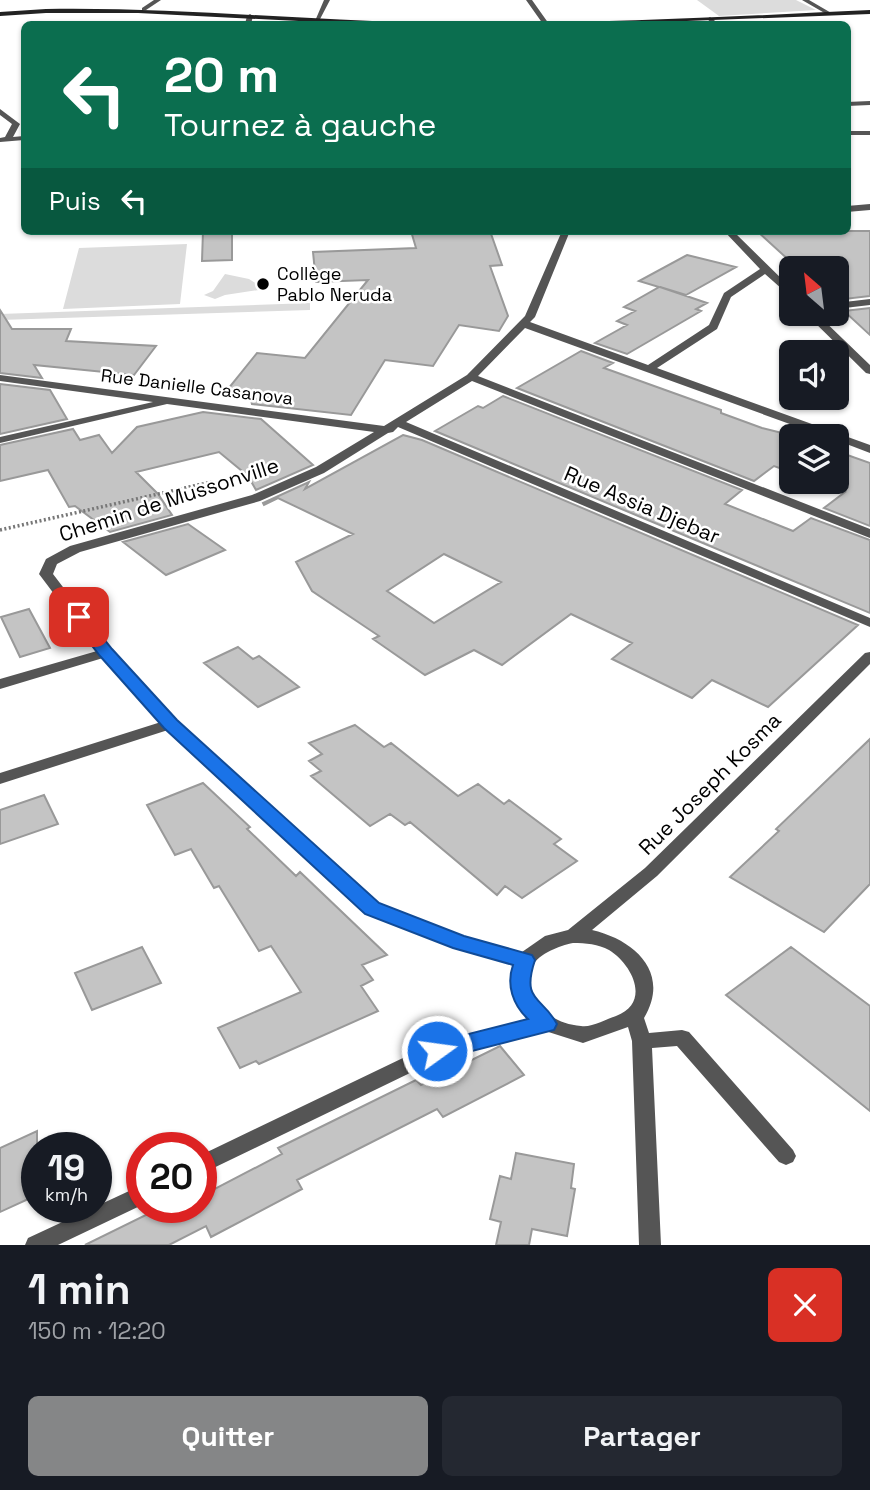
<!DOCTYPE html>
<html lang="fr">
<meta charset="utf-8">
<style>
:root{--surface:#171b24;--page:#242831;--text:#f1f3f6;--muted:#9ea1a6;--accent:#858687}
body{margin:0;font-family:"Space Grotesk",sans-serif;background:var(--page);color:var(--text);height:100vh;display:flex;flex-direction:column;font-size:26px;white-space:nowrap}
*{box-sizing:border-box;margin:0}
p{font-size:23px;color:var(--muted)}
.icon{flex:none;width:38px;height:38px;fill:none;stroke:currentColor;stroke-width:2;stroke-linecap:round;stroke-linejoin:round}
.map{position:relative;height:1245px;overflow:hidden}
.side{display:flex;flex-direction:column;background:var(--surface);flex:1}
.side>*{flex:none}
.top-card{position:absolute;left:21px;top:21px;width:830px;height:214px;border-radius:10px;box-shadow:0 2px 5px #0004;background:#0b6e4f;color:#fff;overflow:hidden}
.needle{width:46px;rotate:332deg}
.controls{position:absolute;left:779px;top:256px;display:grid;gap:14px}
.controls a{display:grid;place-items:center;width:70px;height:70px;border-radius:10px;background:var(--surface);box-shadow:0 2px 5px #0004;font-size:35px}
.speed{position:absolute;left:21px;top:1132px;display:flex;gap:14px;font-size:35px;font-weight:700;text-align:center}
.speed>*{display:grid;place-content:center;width:91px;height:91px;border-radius:50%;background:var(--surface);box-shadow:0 2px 5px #0004;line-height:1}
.speed small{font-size:18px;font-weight:400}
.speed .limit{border:10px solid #d22;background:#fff;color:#111}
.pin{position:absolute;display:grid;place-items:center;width:60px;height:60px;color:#fff;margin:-30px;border-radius:14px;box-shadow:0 4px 10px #0006}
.me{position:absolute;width:77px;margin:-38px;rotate:76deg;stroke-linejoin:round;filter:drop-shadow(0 0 5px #0008)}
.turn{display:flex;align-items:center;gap:24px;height:147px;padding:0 28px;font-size:32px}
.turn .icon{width:91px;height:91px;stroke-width:2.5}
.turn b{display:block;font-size:49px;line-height:60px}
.then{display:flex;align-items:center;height:66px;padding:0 28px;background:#0003;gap:14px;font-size:26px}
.round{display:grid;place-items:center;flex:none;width:74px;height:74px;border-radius:10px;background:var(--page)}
.head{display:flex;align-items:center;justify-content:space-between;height:119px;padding:0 28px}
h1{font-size:42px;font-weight:800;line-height:52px}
.primary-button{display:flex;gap:14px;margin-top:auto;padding:14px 28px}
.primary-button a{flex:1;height:80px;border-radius:10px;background:var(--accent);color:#fff;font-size:28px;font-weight:800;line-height:80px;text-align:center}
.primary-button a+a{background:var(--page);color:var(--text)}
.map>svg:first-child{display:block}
.green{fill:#dcdcdc}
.building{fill:#c4c4c4;stroke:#999;stroke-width:2;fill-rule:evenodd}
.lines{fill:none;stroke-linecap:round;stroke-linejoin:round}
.path{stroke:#777;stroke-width:3.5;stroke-dasharray:2 2.5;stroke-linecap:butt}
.lane{fill:#555;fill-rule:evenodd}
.street{fill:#555;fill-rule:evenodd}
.secondary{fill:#222;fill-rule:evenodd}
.route{fill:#1a73e8;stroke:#114b97;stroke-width:2}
.poi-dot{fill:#000;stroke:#fff;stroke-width:2.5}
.labels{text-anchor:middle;stroke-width:5;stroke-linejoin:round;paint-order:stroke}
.far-poi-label{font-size:18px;fill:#000;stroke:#fff;text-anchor:start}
.far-street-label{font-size:18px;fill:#000;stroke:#fff}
.street-label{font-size:21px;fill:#000;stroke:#fff}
</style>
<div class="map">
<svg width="870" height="1245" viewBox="0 0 870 1245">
<rect width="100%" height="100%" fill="#fff"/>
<path class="green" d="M697,0H796L816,10L719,16Z
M187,244L180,304L63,309L79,248Z
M225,274L249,279L265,289L225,295L215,299L204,295L213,291Z
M310,303V310L0,320V314Z"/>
<path class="building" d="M203,231H232V260L202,261Z
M411,231H490L502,265L490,266L508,316L499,331L459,325L433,366L385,360L351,415L252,404L251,400L275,395L228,389L257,353L305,358L368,280L316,282L313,252L416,248Z
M757,231H870V296L836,300V259L792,263Z
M687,255L736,267L686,295L660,287L707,303L696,309L701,311L627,354L595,343L627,325L617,321L635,311L624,307L659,287L639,281Z
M870,308V335L844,311Z
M0,310L12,329H71L66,341L156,346L134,375L34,365L42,378L0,373Z
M581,351L613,363L604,368L721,410V413L762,428L794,436H791V472L774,466L754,481L517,388Z
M0,384L50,390L67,419L0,434Z
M503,396L742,490L725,504L793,531L811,518L870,540V613L435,431L478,406L483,408Z
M203,412L261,419L313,465L256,490L248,476L219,452L136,472L158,494L172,515L110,532L75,506L69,507L48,470L0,481V445L73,429L80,440L99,435L112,453L137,427Z
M403,435L422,440L858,625L768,707L712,680L692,698L612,659L632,643L571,614L502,665L474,650L425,675L373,639L379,636L312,591L296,562L353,534L278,498L264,505L263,503L309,482L305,489ZM444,554L501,582L434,623L387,591Z
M836,451L870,463V526L824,508L845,492L815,481H836Z
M188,524L225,550L166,575L123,542Z
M29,609L50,648L20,657L1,617Z
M238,647L253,659L259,656L299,687L258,707L204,663Z
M355,725L384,747L391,743L458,796L478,784L504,804L509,800L561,839L554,844L577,861L522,898L505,886L497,895L410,822L405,825L390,814L370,826L311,776L321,771L309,761L322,754L309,743Z
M870,739V884L824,932L730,877L779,831L776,829Z
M203,783L250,827L247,829L296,876L300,872L387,955L362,965L373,980L361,986L378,1011L259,1064L256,1061L240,1068L218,1028L301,992L271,946L259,951L219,886L214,888L191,849L175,855L147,805Z
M44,795L58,824L0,844V810Z
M142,947L161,983L92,1010L75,973Z
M791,947L870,1006V1111L726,995Z
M500,1046L524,1075L443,1117L437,1109L297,1180L302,1189L211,1237L206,1226L169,1245H85L160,1208H201V1196L282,1154L278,1148L416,1080L421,1085Z
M37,1131V1195L0,1212V1148Z
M516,1153L574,1164L571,1188L575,1189L567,1236L532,1229L529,1245H496L501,1222L490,1219L500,1176L511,1179Z"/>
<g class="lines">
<path class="path" d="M0,530L211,482L221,485"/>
<path class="lane" d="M154,0H161L146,10H142V8Z
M324,0H330L319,21H315Z
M546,1016L553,1019L556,1024L553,1029L441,1058L201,1174V1155L430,1045Z
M142,1185V1205L58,1245H25L28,1238Z"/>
<path class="street" d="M526,0H532L549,24H543Z
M802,0H809L833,14L828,15Z
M250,14L253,16L251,24H245L247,16Z
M710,17L719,24H713L707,19Z
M870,101V105L847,106V102Z
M0,109L20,124L13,137L24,136V140L0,142V138L5,137L12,124L0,115Z
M847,131H870V135H847Z
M870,204V210L847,212V206Z
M562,231H570L535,317L530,322L648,365L709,325L724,293L760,269L724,231H733L791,288V297L765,274L731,297L717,329L657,368L870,445V453L836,440V436H823L525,328L478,376L870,529V538L472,381L406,422L870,618V627L398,427L393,432L388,433L324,473L260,501L80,552L57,564L53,574L111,650L176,721L378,903L464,937L522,952L545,936L568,930L645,868L865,653L870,652V664L657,876L592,930C635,940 671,973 644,1018L649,1033L682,1030L689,1032L793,1150L796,1156L793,1162L786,1165L779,1162L677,1046L652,1048L661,1245H639L632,1041L628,1027L583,1043L539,1029L516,1004L510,977L514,964L454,948L366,913L168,730L0,784V773L161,722L103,658L0,689V679L97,651L39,574L46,559L70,546L252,495L316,467L374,432L167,404L0,443V437L153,402L0,381V375L384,426L467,375L525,316ZM573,943C586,943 598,944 609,950C633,965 651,1003 616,1016C606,1019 591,1028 581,1026C556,1024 536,1010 530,986C529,979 528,973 532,966C540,953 559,946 573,943Z
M870,299V305L836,309V303Z
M805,313H816L870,365V374L866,373Z"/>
<path class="secondary" d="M46,9C173,7 299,20 426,23C574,25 722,17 870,10V14L609,24H358L138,13H46L0,16V12Z"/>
</g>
<path class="route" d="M79,613L84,614L112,649L177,720L379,903L464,936L532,955L535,960C521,1002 542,996 557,1024L554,1030L437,1060L429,1057L426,1051L429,1044L528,1019C513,1005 506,985 513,965L453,948L365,914L164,728L100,656L73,621L71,617L73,614Z"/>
<circle class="poi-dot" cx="263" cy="284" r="7"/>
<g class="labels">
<g class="far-poi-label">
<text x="277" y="280">Collège<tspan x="277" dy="21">Pablo Neruda</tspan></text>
</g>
<g class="far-street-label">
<text transform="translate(197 387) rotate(7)" y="6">Rue Danielle Casanova</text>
</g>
<g class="street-label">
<text transform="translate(169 500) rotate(-18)" y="7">Chemin de Mussonville</text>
<text transform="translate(642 505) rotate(23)" y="7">Rue Assia Djebar</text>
<text transform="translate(710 784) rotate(-45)" y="7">Rue Joseph Kosma</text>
</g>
</g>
</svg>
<div class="controls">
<a><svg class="needle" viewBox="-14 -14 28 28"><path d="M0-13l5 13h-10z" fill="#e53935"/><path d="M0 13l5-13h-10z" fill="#9ea1a6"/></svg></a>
<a><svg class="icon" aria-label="sound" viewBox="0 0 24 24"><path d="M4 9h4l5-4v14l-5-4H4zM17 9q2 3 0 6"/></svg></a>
<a><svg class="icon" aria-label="layers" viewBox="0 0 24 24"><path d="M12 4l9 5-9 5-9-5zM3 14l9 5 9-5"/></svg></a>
</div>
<div class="speed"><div>19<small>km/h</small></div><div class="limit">20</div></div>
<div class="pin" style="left:79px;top:617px;background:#d93025"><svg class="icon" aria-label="arrive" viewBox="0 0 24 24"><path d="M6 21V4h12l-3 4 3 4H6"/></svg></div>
<svg class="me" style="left:437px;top:1051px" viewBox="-20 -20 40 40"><circle r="17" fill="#1a73e8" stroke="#fff" stroke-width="3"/><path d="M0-11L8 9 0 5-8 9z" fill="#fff"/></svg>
<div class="top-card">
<div class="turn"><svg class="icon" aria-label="left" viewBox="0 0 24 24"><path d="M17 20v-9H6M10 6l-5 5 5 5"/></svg><div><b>20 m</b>Tournez à gauche</div></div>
<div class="then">Puis<svg class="icon" aria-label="left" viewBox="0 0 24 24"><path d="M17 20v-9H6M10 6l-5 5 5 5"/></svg></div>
</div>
</div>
<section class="side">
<div class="head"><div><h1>1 min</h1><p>150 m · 12:20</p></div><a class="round" style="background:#d93025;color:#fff"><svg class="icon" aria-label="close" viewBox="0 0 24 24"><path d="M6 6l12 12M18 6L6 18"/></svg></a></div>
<div class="primary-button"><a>Quitter</a><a>Partager</a></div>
</section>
